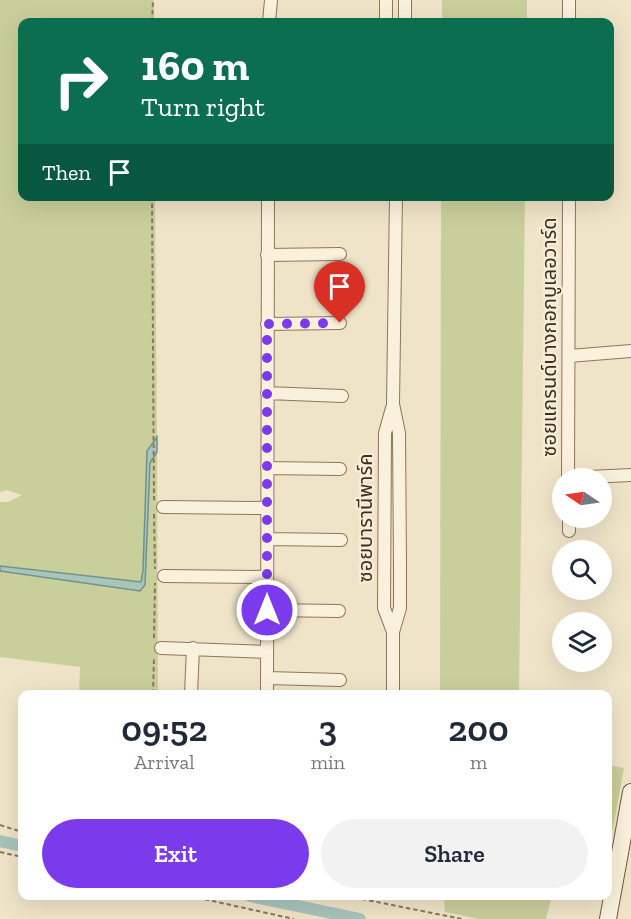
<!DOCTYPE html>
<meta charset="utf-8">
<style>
:root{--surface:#fff;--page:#f2f2f3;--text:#1f2937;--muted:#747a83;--accent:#7c3aed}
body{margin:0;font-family:"Zilla Slab","Noto Sans Thai",serif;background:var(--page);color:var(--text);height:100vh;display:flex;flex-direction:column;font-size:22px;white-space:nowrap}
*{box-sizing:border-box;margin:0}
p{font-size:20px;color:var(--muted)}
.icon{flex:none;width:33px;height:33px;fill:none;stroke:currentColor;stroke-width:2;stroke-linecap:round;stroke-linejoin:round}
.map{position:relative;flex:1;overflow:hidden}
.details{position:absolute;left:18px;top:690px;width:594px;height:210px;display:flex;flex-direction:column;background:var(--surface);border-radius:12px;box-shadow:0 6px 24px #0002}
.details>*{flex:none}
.guide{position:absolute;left:18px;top:18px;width:596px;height:183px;border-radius:12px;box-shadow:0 6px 24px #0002;background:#0b6e4f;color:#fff;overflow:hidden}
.needle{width:39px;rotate:283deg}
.tools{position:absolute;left:552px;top:468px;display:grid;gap:12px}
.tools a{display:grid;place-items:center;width:60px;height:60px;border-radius:50%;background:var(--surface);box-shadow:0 6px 24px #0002;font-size:30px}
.pin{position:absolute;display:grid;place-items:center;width:51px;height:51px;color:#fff;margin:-62px -26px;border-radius:50% 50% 50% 0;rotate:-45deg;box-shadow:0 0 6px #0007}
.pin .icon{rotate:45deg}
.me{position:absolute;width:66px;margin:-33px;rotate:0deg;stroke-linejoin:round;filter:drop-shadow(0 0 4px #0008)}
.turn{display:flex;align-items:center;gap:21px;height:126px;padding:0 24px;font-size:27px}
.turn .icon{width:78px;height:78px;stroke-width:2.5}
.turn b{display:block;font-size:42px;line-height:51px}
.then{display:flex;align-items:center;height:57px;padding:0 24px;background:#0003;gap:12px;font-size:22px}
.eta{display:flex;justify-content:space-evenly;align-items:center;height:102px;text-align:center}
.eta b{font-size:36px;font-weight:600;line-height:42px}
.primary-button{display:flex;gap:12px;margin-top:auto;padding:12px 24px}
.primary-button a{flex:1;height:69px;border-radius:36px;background:var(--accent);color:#fff;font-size:24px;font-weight:600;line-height:69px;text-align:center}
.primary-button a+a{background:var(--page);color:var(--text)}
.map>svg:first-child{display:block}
.green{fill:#c9cf9b}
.water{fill:#a9c4bc;stroke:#6f938a;stroke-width:1.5}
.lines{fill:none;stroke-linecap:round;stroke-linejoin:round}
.canal{stroke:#a9c4bc;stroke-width:12}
.minor-casing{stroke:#8d765c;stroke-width:14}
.secondary-casing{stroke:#6f573f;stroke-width:18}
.path{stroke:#8d765c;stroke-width:2;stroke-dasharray:4.5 3;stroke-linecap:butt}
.minor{stroke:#faf1dc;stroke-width:12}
.secondary{stroke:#faf1dc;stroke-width:16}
.route{stroke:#7c3aed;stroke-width:10;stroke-dasharray:0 18}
.labels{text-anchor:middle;stroke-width:4.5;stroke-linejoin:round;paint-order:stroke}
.street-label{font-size:20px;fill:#3d2e20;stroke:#f7eed8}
</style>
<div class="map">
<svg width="631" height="919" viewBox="0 0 631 919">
<rect width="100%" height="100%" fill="#f0e4c8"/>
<path class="green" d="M0,0H154V22H22V196L155,197L157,437L147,451L143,571L141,582L0,566V502H8L22,495L7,490L0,492Z
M442,0H527V22H442Z
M441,197H525L519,694H440Z
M157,452L158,694H79L80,667L0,657V571L140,591L145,586L150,463Z
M608,765L624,768L608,855Z
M444,896H552L546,919H479L445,912Z"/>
<path class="water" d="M157,437V452L150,463L145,585L140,591L0,571V566L141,582L143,571L147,451Z"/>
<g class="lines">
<path class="canal" d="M0,841L22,846
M250,896L360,919"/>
<g class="minor-casing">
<path id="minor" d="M405,0V22
M269,22L271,0
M386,22V0
M569,22V0
M267,255L340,254
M267,324L340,323
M569,356L631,351
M267,393L342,396
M392,408L385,433L384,608L393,632
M267,468L340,469
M568,478L569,196
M568,478L631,475
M163,507L267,508
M569,518V531
M267,539L341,540
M164,576L267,577
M267,610L339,611
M161,648L267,652
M267,678L340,680
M191,694L193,648
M267,694L268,196
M393,694V632L400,608V565L399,433L393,404L396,196"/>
</g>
<g class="secondary-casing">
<path id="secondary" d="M608,919L631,792"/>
</g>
<path class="path" d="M152,22L153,0
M152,196L154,500
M154,514L155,569
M154,638L155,583
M153,694L154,658
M0,825L22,832
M0,852L22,857
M190,896L294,919
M347,896L462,919"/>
<use href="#minor" class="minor"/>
<use href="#secondary" class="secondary"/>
</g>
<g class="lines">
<path class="route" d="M267,610V324L340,323"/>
</g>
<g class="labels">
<g class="street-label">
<text transform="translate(549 337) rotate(-90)" y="7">ซอยแกรนด์บางกอกบูเลอวาร์ด</text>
<text transform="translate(365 518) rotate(-90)" y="7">ซอยบารานีพาร์ค</text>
</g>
</g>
</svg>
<div class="tools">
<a><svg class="needle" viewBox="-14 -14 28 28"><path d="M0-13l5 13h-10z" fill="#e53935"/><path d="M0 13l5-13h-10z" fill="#747a83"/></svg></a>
<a><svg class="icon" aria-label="search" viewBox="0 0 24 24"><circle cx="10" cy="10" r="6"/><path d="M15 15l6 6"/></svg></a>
<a><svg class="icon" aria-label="layers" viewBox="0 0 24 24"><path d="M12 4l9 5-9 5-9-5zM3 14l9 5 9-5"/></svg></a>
</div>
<div class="pin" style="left:340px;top:323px;background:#d93025"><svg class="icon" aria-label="arrive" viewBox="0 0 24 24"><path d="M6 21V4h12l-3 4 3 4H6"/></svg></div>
<svg class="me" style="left:267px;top:610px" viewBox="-20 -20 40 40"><circle r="17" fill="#7c3aed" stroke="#fff" stroke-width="3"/><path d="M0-11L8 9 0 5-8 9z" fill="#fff"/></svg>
<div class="guide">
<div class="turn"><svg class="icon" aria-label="right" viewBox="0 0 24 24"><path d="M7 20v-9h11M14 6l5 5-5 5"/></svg><div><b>160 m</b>Turn right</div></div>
<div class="then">Then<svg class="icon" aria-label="arrive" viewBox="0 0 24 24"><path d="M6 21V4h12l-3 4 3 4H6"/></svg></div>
</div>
<section class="details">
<div class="eta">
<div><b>09:52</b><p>Arrival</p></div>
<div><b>3</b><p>min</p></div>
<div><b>200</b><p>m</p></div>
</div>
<div class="primary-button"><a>Exit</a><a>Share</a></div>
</section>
</div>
